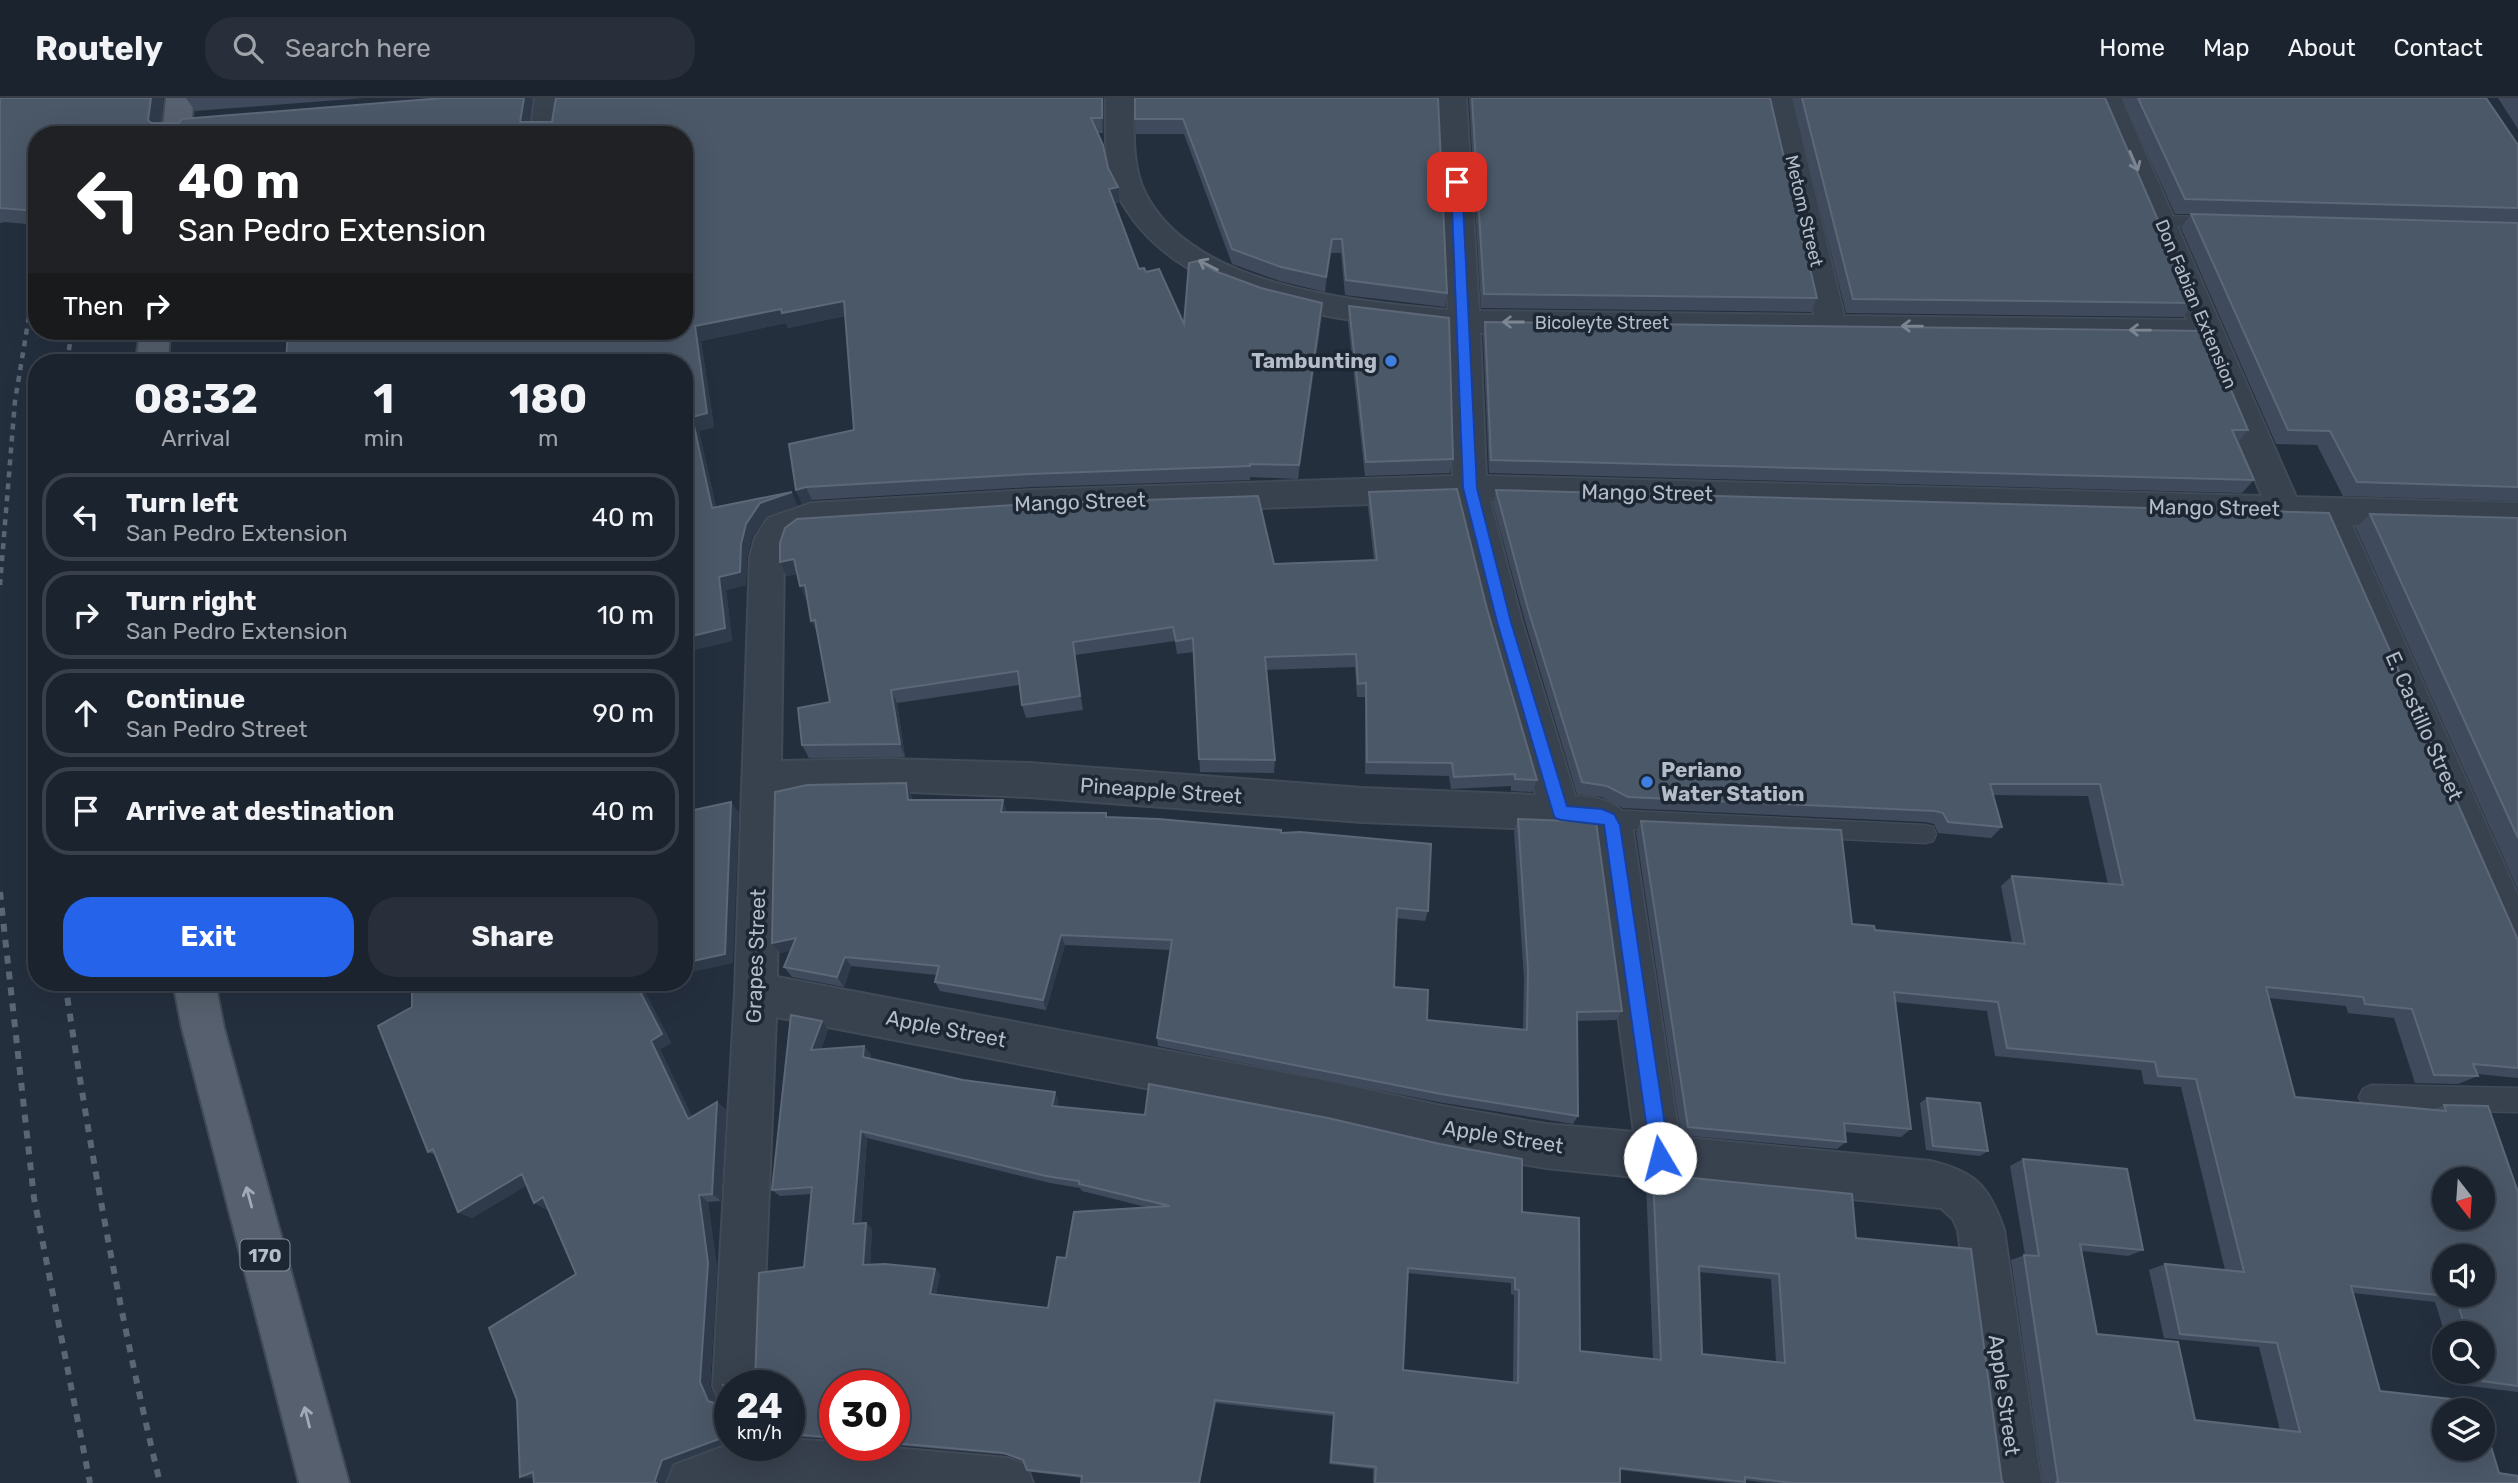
<!DOCTYPE html>
<style>
:root{--surface:#1b232e;--page:#282f3a;--text:#f1f3f6;--muted:#a0a4aa;--line:#39404a;--accent:#2563eb}
body{margin:0;font-family:Rubik,sans-serif;background:var(--page);color:var(--text);height:100vh;display:flex;flex-direction:column;font-size:26px;white-space:nowrap}
*{box-sizing:border-box;margin:0}
p{font-size:23px;color:var(--muted)}
.icon{flex:none;width:38px;height:38px;fill:none;stroke:currentColor;stroke-width:2;stroke-linecap:round;stroke-linejoin:round}
.map{position:relative;flex:1;overflow:hidden}
.drawer{position:absolute;left:28px;top:256px;width:665px;height:637px;display:flex;flex-direction:column;background:var(--surface);border-radius:28px;box-shadow:0 7px 28px #0002,0 0 0 2px var(--line)}
.drawer>*{flex:none}
.banner{position:absolute;left:28px;top:28px;width:665px;height:214px;border-radius:28px;box-shadow:0 7px 28px #0002,0 0 0 2px var(--line);background:#202124;color:#fff;overflow:hidden}
.needle{width:46px;rotate:163deg}
.controls{position:absolute;left:2432px;top:1069px;display:grid;gap:14px}
.controls a{display:grid;place-items:center;width:63px;height:63px;border-radius:50%;background:var(--surface);box-shadow:0 7px 28px #0002,0 0 0 2px var(--line);font-size:35px}
.speed{position:absolute;left:714px;top:1272px;display:flex;gap:14px;font-size:35px;font-weight:700;text-align:center}
.speed>*{display:grid;place-content:center;width:91px;height:91px;border-radius:50%;background:var(--surface);box-shadow:0 7px 28px #0002,0 0 0 2px var(--line);line-height:1}
.speed small{font-size:18px;font-weight:400}
.speed .limit{border:10px solid #d22;background:#fff;color:#111}
.pin{position:absolute;display:grid;place-items:center;width:60px;height:60px;color:#fff;margin:-30px;border-radius:14px;box-shadow:0 4px 10px #0006}
.me{position:absolute;width:77px;margin:-38px;rotate:352deg;stroke-linejoin:round;filter:drop-shadow(0 0 5px #0008)}
.turn{display:flex;align-items:center;gap:24px;height:147px;padding:0 35px;font-size:32px}
.turn .icon{width:91px;height:91px;stroke-width:2.5}
.turn b{display:block;font-size:49px;line-height:60px}
.then{display:flex;align-items:center;height:66px;padding:0 35px;background:#0003;gap:14px;font-size:26px}
.eta{display:flex;justify-content:space-evenly;align-items:center;height:119px;text-align:center}
.eta b{font-size:42px;font-weight:700;line-height:49px}
.button{display:flex;gap:14px;margin-top:auto;padding:14px 35px}
.button a{flex:1;height:80px;border-radius:28px;background:var(--accent);color:#fff;font-size:28px;font-weight:700;line-height:80px;text-align:center}
.button a+a{background:var(--page);color:var(--text)}
ul{padding:0;list-style:none}
li{display:flex;align-items:center;gap:21px;height:88px;margin:0 14px 10px;padding:0 21px;border:4px solid var(--line);border-radius:28px}
li div{flex:1}
li b{display:block;font-size:26px}
li em{font-style:normal}
header{display:flex;align-items:center;gap:42px;box-sizing:border-box;height:98px;padding:0 35px;background:var(--surface);border-bottom:2px solid var(--line)}
header strong{font-size:33px}
nav{display:flex;gap:38px;margin-inline-start:auto;font-size:24px}
.search{width:490px;height:63px;background:var(--page);display:flex;align-items:center;gap:18px;box-sizing:border-box;padding:0 24px;border-radius:28px;color:var(--muted);font-size:26px}
.map>svg:first-child{display:block}
.lines{fill:none;stroke-linecap:round;stroke-linejoin:round}
.service-casing{stroke:#414a57;stroke-width:3}
.minor-casing{stroke:#414a57;stroke-width:4}
.primary-casing{stroke:#414a57;stroke-width:4}
.service{fill:#38414e;fill-rule:evenodd}
.minor{fill:#38414e;fill-rule:evenodd}
.primary{fill:#56606e;fill-rule:evenodd}
.rail-far1{stroke:#5a6575;stroke-width:4.5;stroke-dasharray:6 6;stroke-linecap:butt}
.rail{stroke:#5a6575;stroke-width:6;stroke-dasharray:8 8;stroke-linecap:butt}
.wall{fill:#3f4b5c;fill-rule:evenodd}
.shaded-wall{fill:#2f3b4b}
.building{fill:#4b5868;stroke:#5c6777;stroke-width:2;fill-rule:evenodd}
.oneway{stroke:#7c8592}
.oneway2{stroke:#a1aab7}
.route{fill:#2563eb;stroke:#184099;stroke-width:2}
.shop-dot{fill:#3f7fe0;stroke:#1d2633;stroke-width:2.5}
.labels{text-anchor:middle;stroke-width:7;stroke-linejoin:round;paint-order:stroke}
.far-street-label{font-size:18px;fill:#b4bcc9;stroke:#1d2633}
.shield{fill:#1d2633;stroke:#878f9c;stroke-width:2}
.shield-label{font-size:19px;font-weight:bold;fill:#b4bcc9}
.poi-label{font-size:21px;font-weight:bold;fill:#b4bcc9;stroke:#1d2633;text-anchor:end}
.street-label{font-size:21px;fill:#b4bcc9;stroke:#1d2633}
</style>
<header>
<strong>Routely</strong>
<div class="search"><svg class="icon" aria-label="search" viewBox="0 0 24 24"><circle cx="10" cy="10" r="6"/><path d="M15 15l6 6"/></svg>Search here</div>
<nav><a>Home</a><a>Map</a><a>About</a><a>Contact</a></nav>
</header>
<div class="map">
<svg width="2518" height="1385" viewBox="0 0 2518 1385">
<rect width="100%" height="100%" fill="#242f3e"/>
<g class="lines">
<g class="service-casing">
<path id="service" d="M2160,118L2214,119L2222,124L2214,129L2154,127L2152,123L2154,119Z
M1609,712L1925,727L1933,729L1936,736L1933,743L1925,745L1609,730L1601,728L1598,721L1601,714Z
M2371,987L2518,990V1014L2371,1011L2363,1007L2359,999L2363,991Z"/>
</g>
<g class="minor-casing">
<path id="minor" d="M535,0H563L558,37H530Z
M1106,0H1134C1134,30 1131,67 1145,95C1193,190 1355,203 1448,212L1438,0H1466L1479,213L1814,217L1764,0H1792L1844,218L2187,222L2093,0H2121L2296,399L2518,405V431L2352,427L2518,798V863L2504,857L2317,426L1490,403L1522,524L1575,698C1600,699 1621,704 1632,727L1679,1039L1930,1063C1976,1074 1989,1088 2004,1132L2041,1385H1991L1958,1132L1953,1121L1941,1110L1546,1070L1437,1051L1327,1025L776,919L761,1288H730V1309L720,1305L713,1288L735,895L750,459L755,440L768,420L812,405L1032,392L1453,378L1449,233C1339,223 1171,207 1117,95C1103,67 1106,30 1106,0ZM1480,235L2197,244L2262,398L1486,378ZM1456,403L1486,524L1536,697L1362,690L1029,665L888,661L781,663L784,459L789,443L802,433L1032,418ZM888,693L1029,699L1362,724L1593,733L1634,1034L1546,1026L1437,1007L1327,983L777,879L780,696Z
M789,1341L835,1344V1348H870L1008,1360L1026,1367L1033,1385H667L674,1367L730,1346L789,1348Z"/>
</g>
<g class="primary-casing">
<path id="primary" d="M166,0H194L190,37H162Z
M140,233H170L168,264H136Z
M173,884H215L224,930L349,1385H299L182,930Z"/>
</g>
<use href="#service" class="service"/>
<use href="#minor" class="minor"/>
<use href="#primary" class="primary"/>
<path class="rail-far1" d="M67,264L72,233
M0,487L15,303L37,170"/>
<path class="rail" d="M0,794L34,1100L90,1385
M65,884C90,1052 120,1220 160,1385"/>
</g>
<path class="wall" d="M0,0H163L161,25H179L533,0L530,24H552L1104,0L1103,35H1098L1120,104L1114,105L1139,171L1146,174L1184,226L1215,173L1261,190L1322,205V219L1298,381L1250,379V382L1032,389L812,402L802,406L796,392L854,332L845,218L788,230L786,225L701,243L714,329L699,333L716,409L797,407L766,419L752,439L747,459L746,487L726,492L732,543L684,554V37H37V127L5,124L0,125Z
M186,0H364L195,13Z
M1438,0L1447,195L1445,209L1345,197L1341,155H1331L1325,194L1280,183L1232,166L1184,36H1136L1135,21Z
M1469,0H1770L1817,200L1811,214L1481,210Z
M1793,0H2105L2194,205L2183,219L1846,215Z
M2122,0H2486L2518,47V403L2343,398L2317,347L2276,346L2181,130L2191,116H2175Z
M2498,0H2518V31Z
M1349,208L1453,361L1450,375L1365,378L1348,224Z
M1485,224L2248,332L2238,345L2254,382L2242,395L1489,375L1483,238Z
M1496,392L2518,842V980L2477,976L2478,978L2458,986L2415,985L2394,920L2348,915L2346,908L2269,900L2295,999L2432,1012L2444,1007L2518,1094V1294L2461,1287L2457,1274H2483V1236H2445L2435,1204L2353,1195L2380,1293L2499,1375L2518,1385H2043L2011,1162L2025,1157L2010,1068L2023,1061L2143,1152L2128,1158L2082,1153L2097,1236L2195,1322L2280,1332L2259,1249L2164,1240L2149,1172L2165,1166L2225,1172L2181,989L2144,986L2141,972L1995,958L1987,913L1895,904L1911,1031L1901,1039L1845,1034L1846,1044L1837,1051L1681,1037L1636,734L1641,723L1852,826L1875,832L2012,845L2001,788L2012,778L2108,786L2088,698L1993,697L2002,729L1991,740L1938,735L1934,726L1925,724L1623,710L1602,699L1577,696L1525,523L1493,406Z
M1369,394L1487,511L1537,682L1532,694L1511,693V688L1451,691L1449,678L1365,676V599H1357L1355,569L1266,572L1275,662L1274,675L1200,674L1194,554L1177,556L1175,543L1075,557L1083,612L1026,620L1022,607L1020,587L897,605L905,659L809,660L802,647L830,604L818,537L808,502H806L797,476L786,478L780,464L1274,466L1374,462L1368,409Z
M2370,416L2518,420V792L2356,430Z
M906,685L911,697L912,702L1007,714L1107,719L1281,735L1428,813L1425,823L1396,820L1394,889L1427,922L1523,931L1524,881L1514,733L1518,721L1622,913L1616,922L1577,923L1578,1018L1573,1026L1438,1004L1158,948L1157,940L1171,852L1065,847L1046,912L940,893L935,884L936,877L851,868L844,889L792,879L784,869L791,852L780,855Z
M412,884H649L641,886L671,945L660,951L692,1019L717,1004L726,1012L721,1103L708,1104L717,1170L710,1288L718,1306L722,1308L723,1287H752L755,1285L759,1175L804,1169L811,1096L780,1098L772,1092L791,917L822,923L828,932L821,951L864,948L871,957L870,960L963,982L1055,994L1058,1002L1057,1009L1145,1017L1149,986L1328,1020L1440,1046L1522,1061V1114L1579,1120L1580,1253L1653,1261L1646,1083L1653,1076L1852,1096L1856,1140L1971,1151L2002,1384L2004,1385H1767L1745,1382V1384L1739,1385H1731L1620,1372V1385H1373V1371L1329,1366L1333,1318L1216,1305L1200,1385H1081L1082,1380L1032,1374L1027,1372L1023,1363L1008,1357L894,1347V1288H835V1344L830,1343L829,1341L789,1338V1288H730V1344L673,1365L665,1385H534L533,1380L520,1379L517,1302L489,1230L576,1176L548,1110L546,1111L534,1105L527,1087L472,1120L458,1114L436,1057L428,1054L378,928L412,909ZM867,1040L1050,1085L1080,1090L1082,1093L1150,1110L1074,1114L1066,1160L1057,1159L1048,1210L936,1196L940,1176L935,1171L885,1166L870,1167L872,1131L866,1125L861,1126ZM1699,1174L1771,1181L1776,1264L1702,1256ZM1407,1175L1511,1185V1196L1514,1197L1513,1284L1403,1272Z
M1927,1000L1988,1053L1980,1058L1926,1052L1920,1005Z"/>
<path class="shaded-wall" d="M151,0H163L159,37L148,22Z
M524,0H533L528,37L520,24Z
M1102,0H1104L1103,35L1102,20Z
M1118,89L1120,104L1110,105L1109,91Z
M1332,141L1331,155L1325,194L1326,179Z
M844,203L849,217L788,230L786,225L701,243L714,329L699,333L719,423L712,410L692,319L695,228L781,211Z
M1322,205V219L1298,381L1299,367Z
M806,389L812,402L802,406L796,392Z
M792,394L797,407L766,419L752,439L747,459L746,487L726,492L732,543L684,554V540L719,479L741,446L746,426L760,405Z
M794,461L801,475L786,478L780,464Z
M805,487L811,501L806,502L800,488Z
M815,522L818,537L811,523Z
M1073,544L1075,557L1083,612L1080,598Z
M891,592L897,605L905,659L900,646Z
M906,685L911,697L913,713L908,702Z
M1003,702L1007,714H1001Z
M731,704L739,715L733,865L684,876V865Z
M1061,837L1065,847L1046,912L1043,902Z
M796,840L803,850L780,855L772,845Z
M845,859L851,868L844,889L837,879Z
M635,884H649L641,886L671,945L660,951L697,1029L688,1021L651,943Z
M822,923L828,932L818,960L811,952Z
M864,948L871,957L870,967L863,959Z
M1055,994L1058,1002L1055,1016L1052,1008Z
M717,1004L726,1012L721,1103L712,1096Z
M861,1033L867,1040L860,1132L853,1126Z
M522,1076L534,1083L472,1120L458,1114Z
M699,1097L708,1104L717,1170L710,1288L718,1306L708,1303L700,1284Z
M543,1099L555,1106L546,1111L534,1105Z
M866,1125L872,1131L870,1173L863,1167Z
M935,1171L940,1176L935,1201L930,1196Z
M1215,1302L1216,1305L1200,1385H1199Z
M719,1341L729,1344L673,1365L665,1385H654L662,1362Z
M533,1374V1380L520,1379Z"/>
<path class="building" d="M0,0H151L148,22L151,25H179L182,21L443,0H524L520,24H552L556,0H1102V20H1091L1103,47L1108,70L1118,89L1109,91L1139,171L1144,170L1146,174L1159,171L1184,226L1189,165L1197,163L1215,173L1261,190L1322,205L1299,367L1250,366V368L1029,376L806,389L796,392L789,346L854,332L844,203L782,215L781,211L695,228L707,315L692,319L712,410L792,394L760,405L746,426L741,446L740,474L719,479L725,530L684,540V264H286L288,233H684V37H37V113L0,110Z
M1135,0H1438L1447,195L1346,182L1342,141H1332L1326,179L1281,169L1232,151L1183,21H1135Z
M1472,0H1770L1817,200L1484,196Z
M1802,0H2105L2194,205L1853,201Z
M2138,0H2486L2518,47V110L2185,101Z
M2191,116L2518,125V389L2357,384L2330,333L2288,332Z
M1349,208L1449,220L1453,361L1366,364Z
M1485,224L2206,233L2248,332H2232L2254,382L1491,362Z
M1457,391L1487,511L1537,682L1515,681V676L1454,679L1452,665L1367,664L1366,585L1358,586L1356,556L1265,559L1275,662L1199,661L1193,540L1176,543L1173,529L1073,544L1080,598L1022,607L1018,573L891,592L900,646L802,647L798,610L830,604L815,522L811,523L805,487L800,488L794,461L780,464V445L785,430L797,421L1029,406L1258,398L1274,466L1377,462L1369,394Z
M1496,392L2329,415L2518,842V970L2473,966L2478,978L2434,977L2412,911L2365,906L2363,899L2266,889L2295,999L2446,1013L2444,1007L2488,1008L2518,1094V1288L2482,1283L2479,1274H2483V1236H2467L2456,1199L2351,1188L2380,1293L2478,1304L2480,1312H2445V1351H2483V1322L2499,1375L2518,1378V1385H2056L2058,1383L2024,1157L2039,1158L2023,1061L2127,1071L2143,1152L2080,1146L2097,1236L2178,1244L2195,1322L2300,1334L2277,1245L2180,1236L2165,1166L2244,1174L2196,981L2158,978L2155,964L2007,950L1998,904L1894,894L1911,1031L1844,1025L1846,1044L1688,1029L1641,723L1841,732L1852,826L1874,828L1875,832L2025,846L2012,778L2123,787L2100,686H1990L2002,729L1948,724L1943,715L1935,713L1628,699L1607,688L1582,684L1528,511ZM2445,1082H2483V1120H2445ZM2445,1158H2483V1197H2445Z
M2370,416L2518,420V740Z
M906,685L908,702H1003L1001,714L1106,715V719L1159,721L1281,732V735L1300,734L1431,746L1428,813L1397,810L1394,889L1428,892L1427,922L1527,932L1528,871L1518,721L1596,724L1622,913L1577,914L1578,1018L1441,996L1157,940L1172,842L1061,837L1043,902L935,884L939,868L845,859L837,879L784,869L796,840L772,845L775,694L807,687Z
M731,704L725,856L684,865V714Z
M412,884H635L662,936L651,943L688,1021L717,1004L712,1096L699,1097L708,1165L700,1284L708,1303L722,1308L723,1287H752L755,1285L759,1175L804,1169L812,1089L772,1092L791,917L822,923L811,952L864,948L863,959L963,982L1055,994L1052,1008L1145,1017L1149,986L1328,1020L1440,1046L1522,1061V1114L1579,1120L1580,1253L1661,1262L1653,1076L1852,1096L1856,1140L1971,1151L2002,1384L2004,1385H1792L1745,1379V1384L1620,1370V1385H1375L1376,1369L1331,1364L1334,1315L1215,1302L1199,1385H1081L1082,1378L1027,1372L1023,1362L1004,1355L894,1345V1288H835V1343H830L827,1339L789,1336V1288H730V1341H719L662,1362L654,1385H658H534L533,1374L520,1379L517,1302L489,1230L576,1176L543,1099L534,1105L522,1076L458,1114L433,1051L428,1054L378,928L412,909ZM861,1033L1046,1078L1079,1083V1086L1170,1108L1074,1114L1066,1160L1057,1159L1048,1210L930,1196L935,1171L885,1166L863,1167L866,1125L853,1126ZM1699,1168L1779,1176L1785,1265L1702,1256ZM1408,1170L1515,1180V1191L1519,1192L1518,1285L1403,1272Z
M1927,1000L1980,1005L1988,1053L1933,1048Z"/>
<defs><path id="oneway-shaft" d="M-6 0H5M1.5-3L5.5 0L1.5 3" fill="none" stroke-width="1.6" stroke-linecap="round" stroke-linejoin="round" transform="scale(1.75)"/></defs>
<g class="oneway">
<use href="#oneway-shaft" transform="translate(2134 63) rotate(67)"/>
<use href="#oneway-shaft" transform="translate(1208 167) rotate(-153)"/>
<use href="#oneway-shaft" transform="translate(1513 224) rotate(-180)"/>
<use href="#oneway-shaft" transform="translate(1912 228) rotate(-179)"/>
<use href="#oneway-shaft" transform="translate(2140 232) rotate(-179)"/>
</g>
<g class="oneway2">
<use href="#oneway-shaft" transform="translate(249 1099) rotate(-105)"/>
<use href="#oneway-shaft" transform="translate(307 1319) rotate(-104)"/>
</g>
<path class="route" d="M1457,80L1462,84L1477,390L1511,524L1567,708L1602,711L1614,716L1620,727L1670,1060L1667,1067L1660,1069L1654,1067L1651,1060L1604,727L1561,722L1555,720L1553,715L1497,524L1463,390L1451,84Z"/>
<g class="shop-dot">
<circle cx="1391" cy="263" r="7"/>
<circle cx="1647" cy="684" r="7"/>
</g>
<g class="labels">
<g class="far-street-label">
<text transform="translate(1804 113) rotate(77)" y="6">Metom Street</text>
<text transform="translate(2196 206) rotate(67)" y="6">Don Fabian Extension</text>
<text x="1602" y="231">Bicoleyte Street</text>
</g>
<rect class="shield" x="240.5" y="1141.5" width="49" height="31" rx="5"/>
<g class="shield-label">
<text x="265" y="1164">170</text>
</g>
<g class="poi-label">
<text x="1377" y="270">Tambunting</text>
<text x="1661" y="679" text-anchor="start">Periano<tspan x="1661" dy="24">Water Station</tspan></text>
</g>
<g class="street-label">
<text transform="translate(1647 395) rotate(1)" y="7">Mango Street</text>
<text transform="translate(1080 404) rotate(-2)" y="7">Mango Street</text>
<text transform="translate(2214 410) rotate(1)" y="7">Mango Street</text>
<text transform="translate(2424 628) rotate(66)" y="7">E. Castillo Street</text>
<text transform="translate(1161 693) rotate(4)" y="7">Pineapple Street</text>
<text transform="translate(756 858) rotate(-88)" y="7">Grapes Street</text>
<text transform="translate(946 931) rotate(11)" y="7">Apple Street</text>
<text transform="translate(1503 1039) rotate(9)" y="7">Apple Street</text>
<text transform="translate(2004 1297) rotate(82)" y="7">Apple Street</text>
</g>
</g>
</svg>
<div class="controls">
<a><svg class="needle" viewBox="-14 -14 28 28"><path d="M0-13l5 13h-10z" fill="#e53935"/><path d="M0 13l5-13h-10z" fill="#a0a4aa"/></svg></a>
<a><svg class="icon" aria-label="sound" viewBox="0 0 24 24"><path d="M4 9h4l5-4v14l-5-4H4zM17 9q2 3 0 6"/></svg></a>
<a><svg class="icon" aria-label="search" viewBox="0 0 24 24"><circle cx="10" cy="10" r="6"/><path d="M15 15l6 6"/></svg></a>
<a><svg class="icon" aria-label="layers" viewBox="0 0 24 24"><path d="M12 4l9 5-9 5-9-5zM3 14l9 5 9-5"/></svg></a>
</div>
<div class="speed"><div>24<small>km/h</small></div><div class="limit">30</div></div>
<div class="pin" style="left:1457px;top:84px;background:#d93025"><svg class="icon" aria-label="arrive" viewBox="0 0 24 24"><path d="M6 21V4h12l-3 4 3 4H6"/></svg></div>
<svg class="me" style="left:1660px;top:1060px" viewBox="-20 -20 40 40"><circle r="19" fill="#fff"/><path d="M0-13L10 11 0 6-10 11z" fill="#2563eb"/></svg>
<div class="banner">
<div class="turn"><svg class="icon" aria-label="left" viewBox="0 0 24 24"><path d="M17 20v-9H6M10 6l-5 5 5 5"/></svg><div><b>40 m</b>San Pedro Extension</div></div>
<div class="then">Then<svg class="icon" aria-label="right" viewBox="0 0 24 24"><path d="M7 20v-9h11M14 6l5 5-5 5"/></svg></div>
</div>
<section class="drawer">
<div class="eta">
<div><b>08:32</b><p>Arrival</p></div>
<div><b>1</b><p>min</p></div>
<div><b>180</b><p>m</p></div>
</div>
<ul>
<li><svg class="icon" aria-label="left" viewBox="0 0 24 24"><path d="M17 20v-9H6M10 6l-5 5 5 5"/></svg><div><b>Turn left</b><p>San Pedro Extension</p></div><em>40 m</em></li>
<li><svg class="icon" aria-label="right" viewBox="0 0 24 24"><path d="M7 20v-9h11M14 6l5 5-5 5"/></svg><div><b>Turn right</b><p>San Pedro Extension</p></div><em>10 m</em></li>
<li><svg class="icon" aria-label="ahead" viewBox="0 0 24 24"><path d="M12 20V5M6 11l6-6 6 6"/></svg><div><b>Continue</b><p>San Pedro Street</p></div><em>90 m</em></li>
<li><svg class="icon" aria-label="arrive" viewBox="0 0 24 24"><path d="M6 21V4h12l-3 4 3 4H6"/></svg><div><b>Arrive at destination</b></div><em>40 m</em></li>
</ul>
<div class="button"><a>Exit</a><a>Share</a></div>
</section>
</div>
